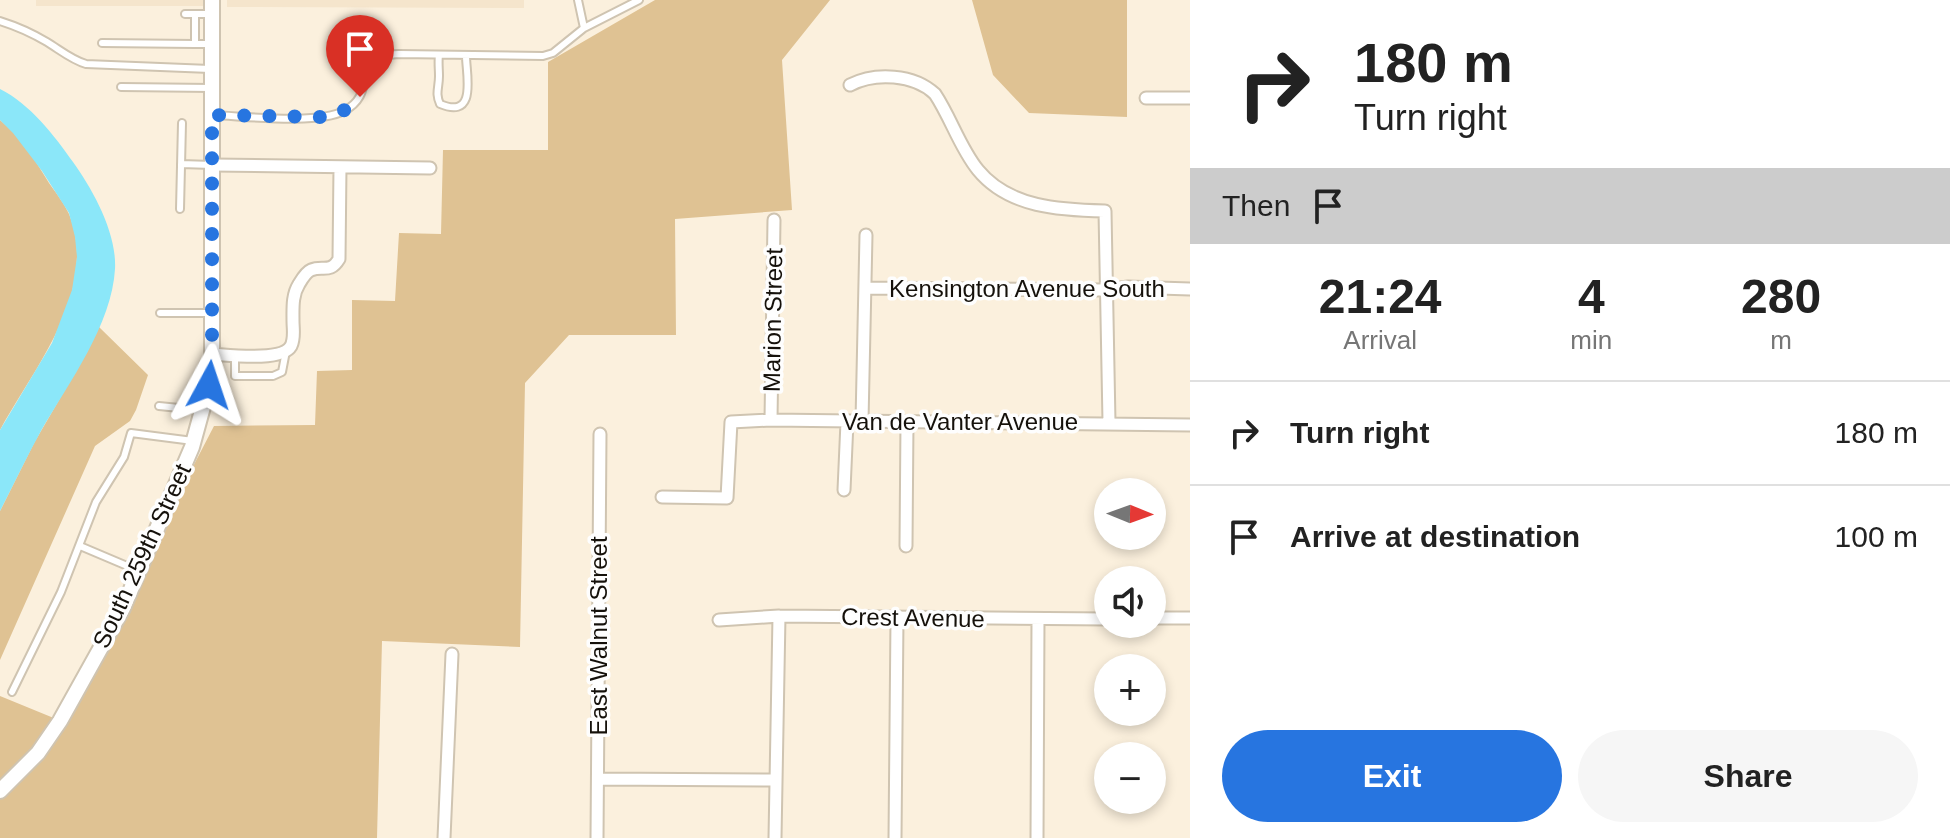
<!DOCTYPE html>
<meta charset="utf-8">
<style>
:root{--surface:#fff;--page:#f6f6f6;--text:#222;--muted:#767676;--line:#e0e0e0;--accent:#2775e0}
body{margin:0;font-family:Arial,sans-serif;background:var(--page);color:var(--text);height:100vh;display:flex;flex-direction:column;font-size:30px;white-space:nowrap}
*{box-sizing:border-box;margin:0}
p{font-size:26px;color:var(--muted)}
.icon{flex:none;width:44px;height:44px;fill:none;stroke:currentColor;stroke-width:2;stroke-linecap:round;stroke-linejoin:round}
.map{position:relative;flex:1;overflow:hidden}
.panel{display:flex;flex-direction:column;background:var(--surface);width:760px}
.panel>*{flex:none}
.top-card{background:#fff;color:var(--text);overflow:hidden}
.needle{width:52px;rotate:91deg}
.fabs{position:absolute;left:1094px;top:478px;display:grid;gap:16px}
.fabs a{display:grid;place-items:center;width:72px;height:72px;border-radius:50%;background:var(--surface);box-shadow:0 4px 12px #0003;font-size:40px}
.pin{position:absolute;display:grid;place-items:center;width:68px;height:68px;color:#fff;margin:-82px -34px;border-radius:50% 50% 50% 0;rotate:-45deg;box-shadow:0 0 8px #0007}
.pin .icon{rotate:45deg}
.me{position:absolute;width:88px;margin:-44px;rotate:5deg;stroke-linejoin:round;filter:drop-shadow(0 0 6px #0008)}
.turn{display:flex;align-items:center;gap:28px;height:168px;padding:0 32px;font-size:36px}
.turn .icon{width:104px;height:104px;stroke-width:2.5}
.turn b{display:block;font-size:56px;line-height:68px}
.then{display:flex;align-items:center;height:76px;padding:0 32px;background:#0003;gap:16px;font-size:30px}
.eta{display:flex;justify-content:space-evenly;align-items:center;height:136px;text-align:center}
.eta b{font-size:48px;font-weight:600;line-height:56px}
.action{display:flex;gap:16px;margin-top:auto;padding:16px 32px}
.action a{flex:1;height:92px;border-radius:48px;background:var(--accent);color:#fff;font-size:32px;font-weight:600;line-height:92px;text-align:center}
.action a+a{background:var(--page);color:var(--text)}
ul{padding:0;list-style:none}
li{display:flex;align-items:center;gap:24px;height:104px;padding:0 32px;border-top:2px solid var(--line)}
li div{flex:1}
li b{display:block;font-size:30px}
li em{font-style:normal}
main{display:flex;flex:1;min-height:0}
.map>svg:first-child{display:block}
.built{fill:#f5e5cc}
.green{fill:#dfc293}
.water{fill:#8be7f9}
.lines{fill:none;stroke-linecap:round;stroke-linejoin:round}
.service-casing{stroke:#cfc4b1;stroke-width:10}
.minor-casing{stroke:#cfc4b1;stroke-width:15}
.tertiary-casing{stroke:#cfc4b1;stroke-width:18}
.service{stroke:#fff;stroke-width:6}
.minor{stroke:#fff;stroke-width:11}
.tertiary{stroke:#fff;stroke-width:14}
.route{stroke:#2775e0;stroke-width:14;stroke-dasharray:0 25.2}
.labels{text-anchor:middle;stroke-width:7;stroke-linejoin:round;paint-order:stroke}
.street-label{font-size:24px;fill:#15110b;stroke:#fefefe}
</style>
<main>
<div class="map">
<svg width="1190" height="838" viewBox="0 0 1190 838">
<rect width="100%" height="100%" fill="#fbf0dd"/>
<path class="built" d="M36,0H204V6H36Z
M227,0H524V8L227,7Z"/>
<path class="green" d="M655,0H830L782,60L792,210L675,219L676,335H569L525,383L520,647L382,641L377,838H0V696L61,721L214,426L315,425L317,371L352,370V300L395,301L399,233L441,234L443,150H548V62Z
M972,0H1127V117L1029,113L993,75Z
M0,120C20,136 36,161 49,183C56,193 64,203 69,214C100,290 34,368 0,430Z
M99,327L148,375L136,410L130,421L95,446L0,660V511L34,443L88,350Z"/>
<path class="water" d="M0,89C30,104 54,135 73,162C93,190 117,233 115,269C112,324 69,383 42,429C27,456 14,484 0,511V430L52,343L72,290L77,257L75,237L69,213L42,171L13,133L0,120Z"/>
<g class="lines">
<g class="service-casing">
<path id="service" d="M578,0L584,28
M185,14H212
M195,14V44H210
M0,21C16,26 32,33 47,42C60,50 72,60 86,64L210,69
M102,43L195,44
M439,55C438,62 439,69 439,76C439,88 435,93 440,104C478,120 466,74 466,56
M121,87L212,88
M212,115C244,116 316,125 344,111C381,92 346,56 399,54L543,56L553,53L584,28L639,0
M181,164L212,165
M180,209L182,123
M160,313H212
M235,357V376H273L282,372L286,351
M159,406L199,410
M80,546L139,571
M12,692L61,592L96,502L124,457L131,433L193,441"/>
</g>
<g class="minor-casing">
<path id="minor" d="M850,85C875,72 914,74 935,94C951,118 960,148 978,170C1009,208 1061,210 1105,211L1109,422
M1146,98H1190
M212,165L430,168
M865,288L1106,290L1128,287L1190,289
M212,354C229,355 282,362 291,346C295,338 293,329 293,321C293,308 292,295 299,284C302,279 306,272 311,270C323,265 330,274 339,259L340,167
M771,420L774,220
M862,421L866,235
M844,490L847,422
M662,497L727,498L731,422L771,420L1190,425
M906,546L907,422
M1152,618H1190
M719,620L779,616L1108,619
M599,779L775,780
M444,838L452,654
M597,838L600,434
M775,838L779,616
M895,838L897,618
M1037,838L1038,619"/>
</g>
<g class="tertiary-casing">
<path id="tertiary" d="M0,791L38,753L60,721L123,608L192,447L209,385L212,354V0"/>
</g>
<use href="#service" class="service"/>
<use href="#minor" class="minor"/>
<use href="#tertiary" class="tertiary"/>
</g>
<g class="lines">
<path class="route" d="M209,385L212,354V115L321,117L345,110L360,97"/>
</g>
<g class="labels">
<g class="street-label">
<text x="1027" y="297">Kensington Avenue South</text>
<text transform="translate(773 320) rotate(-89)" y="8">Marion Street</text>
<text x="960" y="430">Van de Vanter Avenue</text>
<text transform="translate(142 556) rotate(-65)" y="8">South 259th Street</text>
<text transform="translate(913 618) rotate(1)" y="8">Crest Avenue</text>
<text transform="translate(599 636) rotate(-90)" y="8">East Walnut Street</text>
</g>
</g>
</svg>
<div class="fabs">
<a><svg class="needle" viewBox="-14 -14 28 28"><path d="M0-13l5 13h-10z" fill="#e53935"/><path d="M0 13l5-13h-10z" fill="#767676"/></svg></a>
<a><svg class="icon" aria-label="sound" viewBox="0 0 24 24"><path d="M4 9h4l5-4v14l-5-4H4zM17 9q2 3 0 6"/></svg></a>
<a>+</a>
<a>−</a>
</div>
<div class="pin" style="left:360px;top:97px;background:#d93025"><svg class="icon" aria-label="arrive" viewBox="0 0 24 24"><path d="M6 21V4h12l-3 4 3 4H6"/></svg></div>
<svg class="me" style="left:209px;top:385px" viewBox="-20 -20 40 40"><path d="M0-17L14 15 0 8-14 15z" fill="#2775e0" stroke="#fff" stroke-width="4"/></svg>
</div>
<section class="panel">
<div class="top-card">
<div class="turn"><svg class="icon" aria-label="right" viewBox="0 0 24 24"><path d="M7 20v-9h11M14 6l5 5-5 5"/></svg><div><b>180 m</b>Turn right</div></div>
<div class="then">Then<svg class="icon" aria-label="arrive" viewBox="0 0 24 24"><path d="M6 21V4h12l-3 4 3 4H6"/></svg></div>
</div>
<div class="eta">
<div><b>21:24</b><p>Arrival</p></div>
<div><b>4</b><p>min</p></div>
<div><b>280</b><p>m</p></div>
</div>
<ul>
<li><svg class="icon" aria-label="right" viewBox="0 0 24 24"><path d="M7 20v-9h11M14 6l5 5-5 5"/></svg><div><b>Turn right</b></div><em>180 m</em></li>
<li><svg class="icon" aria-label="arrive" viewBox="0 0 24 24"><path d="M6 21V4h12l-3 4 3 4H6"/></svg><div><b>Arrive at destination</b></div><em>100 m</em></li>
</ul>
<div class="action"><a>Exit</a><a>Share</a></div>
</section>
</main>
